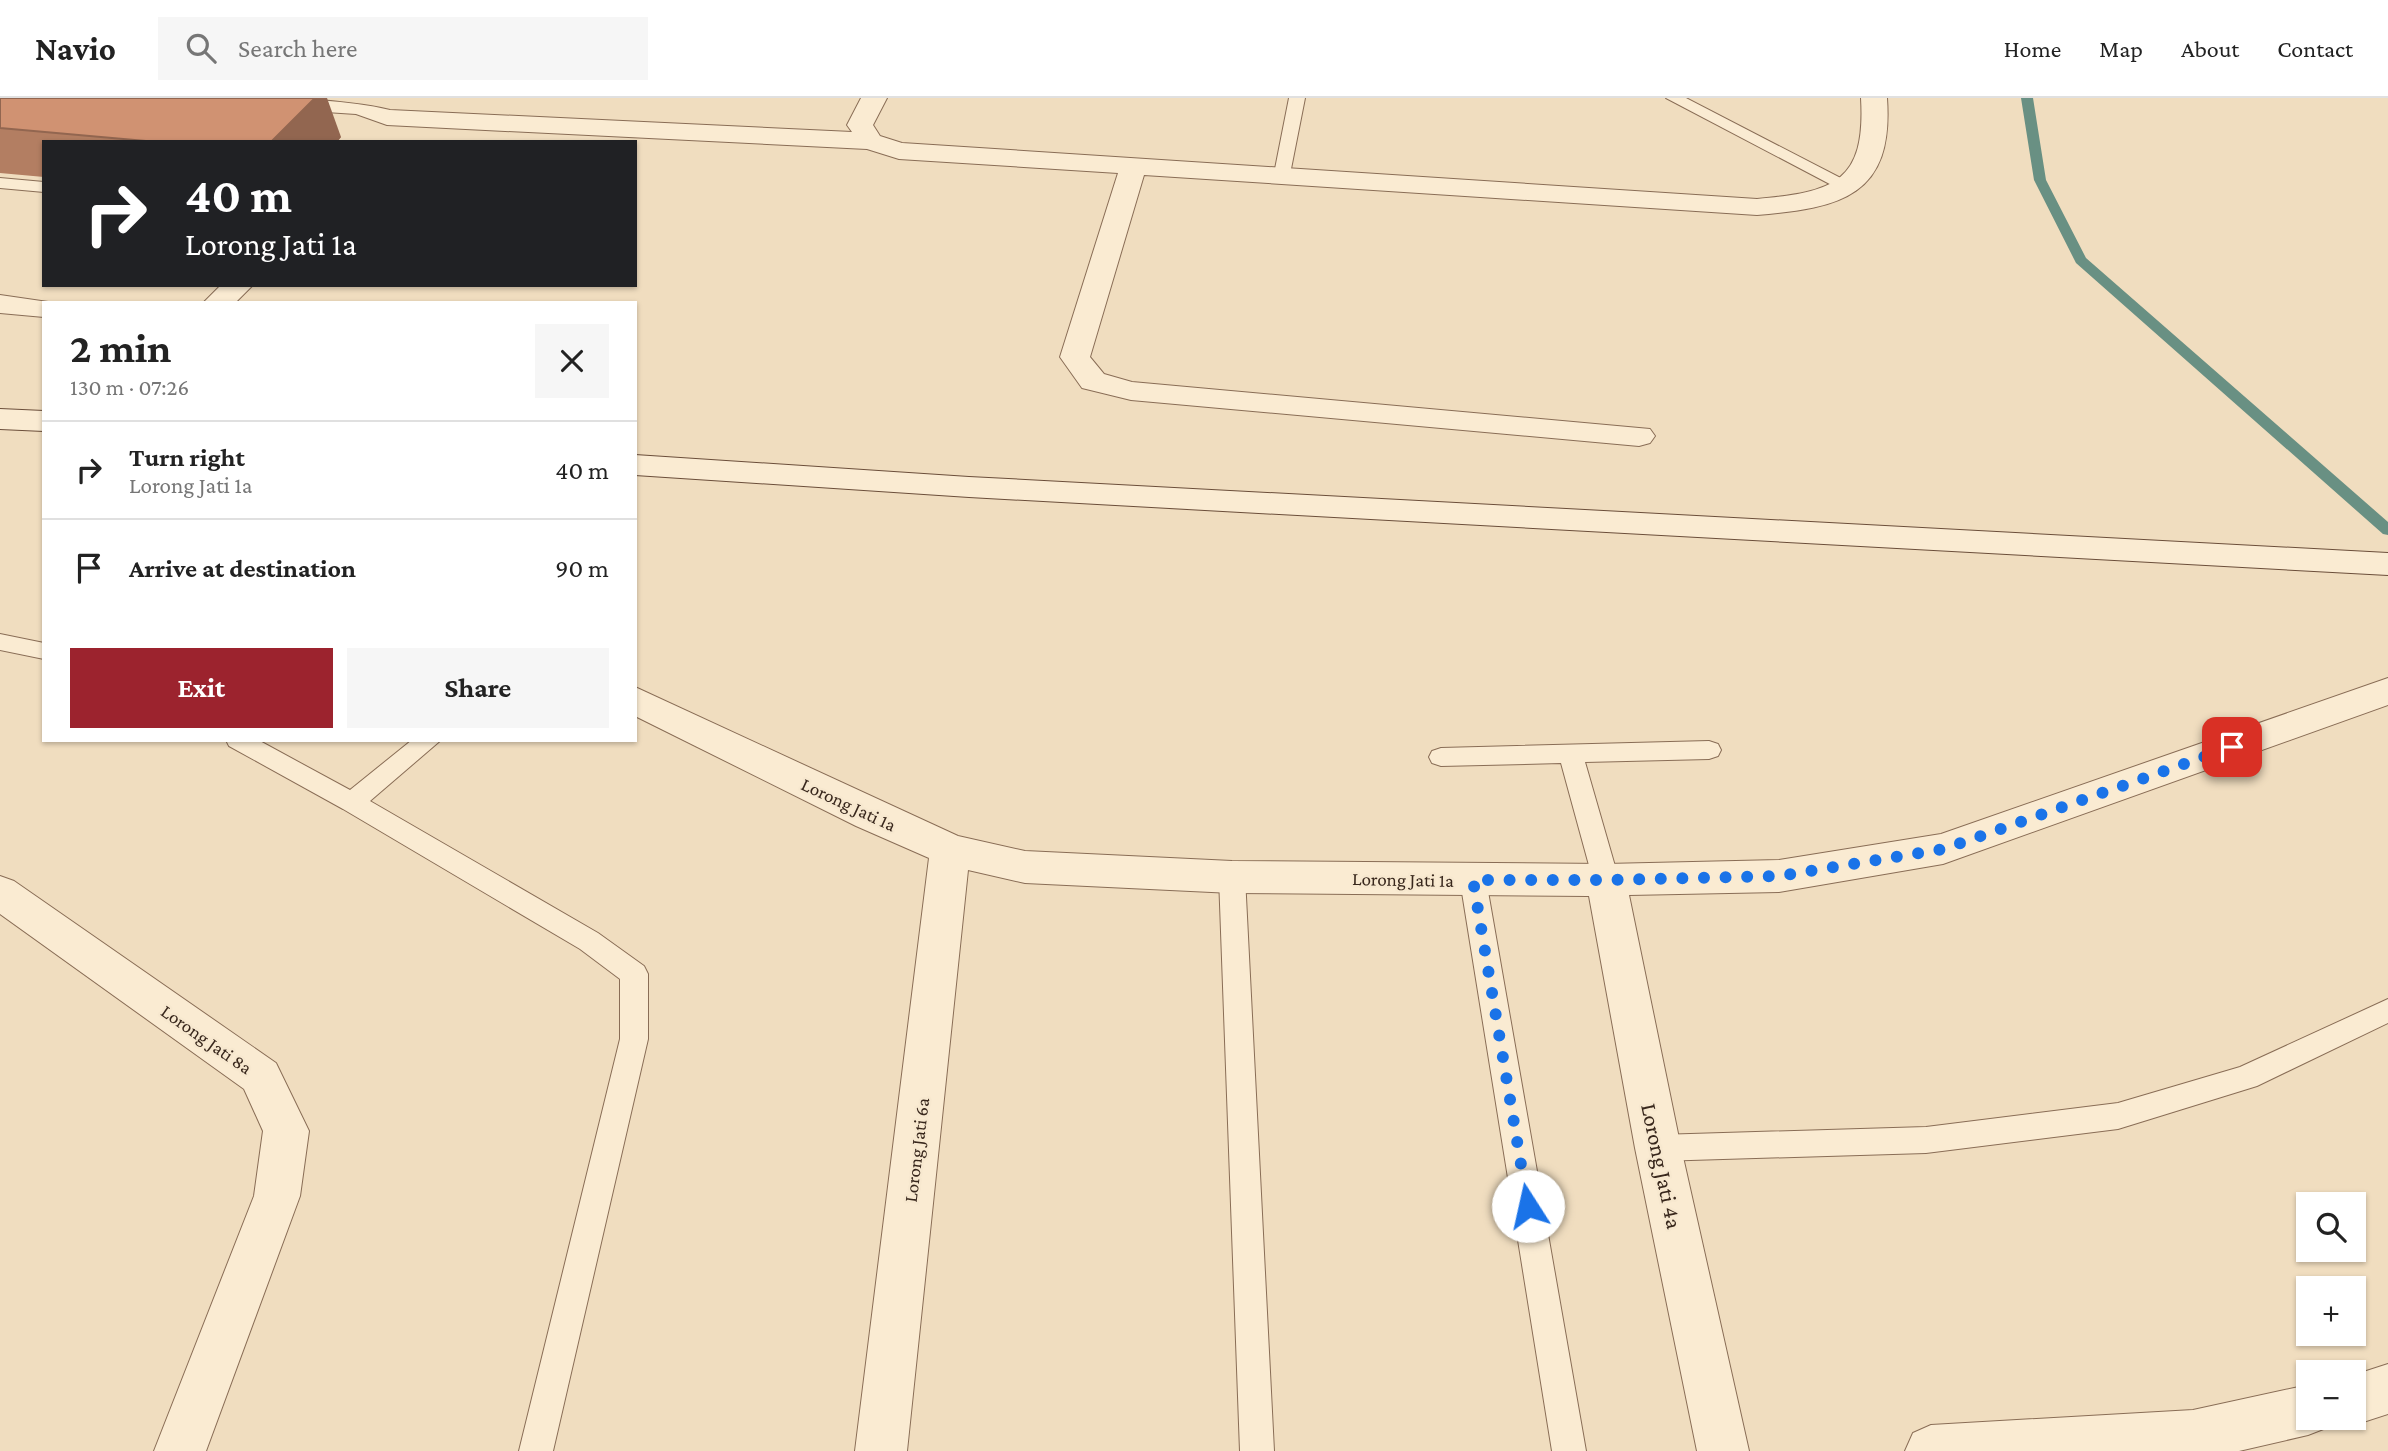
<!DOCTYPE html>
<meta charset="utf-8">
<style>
:root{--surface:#fff;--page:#f6f6f6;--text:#222;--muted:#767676;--line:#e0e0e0;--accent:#9c232e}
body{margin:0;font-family:"Crimson Pro",serif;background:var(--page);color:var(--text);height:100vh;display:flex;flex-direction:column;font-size:26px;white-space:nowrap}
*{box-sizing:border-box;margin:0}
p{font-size:23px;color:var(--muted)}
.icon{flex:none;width:38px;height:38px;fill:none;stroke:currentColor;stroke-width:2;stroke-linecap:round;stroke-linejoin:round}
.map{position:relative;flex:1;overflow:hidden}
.panel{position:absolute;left:42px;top:203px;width:595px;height:441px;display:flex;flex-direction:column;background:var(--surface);border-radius:0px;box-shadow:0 2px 5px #0004}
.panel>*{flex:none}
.top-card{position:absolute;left:42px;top:42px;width:595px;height:147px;border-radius:0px;box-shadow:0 2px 5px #0004;background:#202124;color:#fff;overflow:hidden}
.tools{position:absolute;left:2296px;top:1094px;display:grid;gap:14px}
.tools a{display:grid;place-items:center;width:70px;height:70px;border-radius:0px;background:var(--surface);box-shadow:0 2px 5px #0004;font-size:35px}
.pin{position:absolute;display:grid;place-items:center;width:60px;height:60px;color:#fff;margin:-30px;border-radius:14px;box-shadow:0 4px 10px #0006}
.me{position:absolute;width:77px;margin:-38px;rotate:350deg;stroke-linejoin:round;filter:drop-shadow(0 0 5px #0008)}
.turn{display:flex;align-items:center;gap:24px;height:147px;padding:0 28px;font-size:32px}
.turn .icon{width:91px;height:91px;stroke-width:2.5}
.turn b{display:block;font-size:49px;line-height:60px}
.round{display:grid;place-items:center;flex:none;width:74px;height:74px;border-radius:0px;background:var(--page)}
.summary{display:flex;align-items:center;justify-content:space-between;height:119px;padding:0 28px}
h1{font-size:42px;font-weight:700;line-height:52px}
.primary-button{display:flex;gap:14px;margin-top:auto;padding:14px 28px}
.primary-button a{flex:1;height:80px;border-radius:0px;background:var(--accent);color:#fff;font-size:28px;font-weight:700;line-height:80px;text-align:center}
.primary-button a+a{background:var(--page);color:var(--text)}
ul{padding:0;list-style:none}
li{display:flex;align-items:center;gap:21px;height:98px;padding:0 28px;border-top:2px solid var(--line)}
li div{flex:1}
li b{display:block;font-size:26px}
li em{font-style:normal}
header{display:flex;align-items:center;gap:42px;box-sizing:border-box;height:98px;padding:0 35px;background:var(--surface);border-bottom:2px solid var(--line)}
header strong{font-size:33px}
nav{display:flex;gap:38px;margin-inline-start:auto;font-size:24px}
.search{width:490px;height:63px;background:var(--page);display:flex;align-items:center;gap:18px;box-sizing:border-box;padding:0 24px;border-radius:0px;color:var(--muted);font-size:26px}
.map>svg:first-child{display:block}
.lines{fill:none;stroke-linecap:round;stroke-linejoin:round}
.stream{fill:#699083;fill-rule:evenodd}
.service-casing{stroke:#896d56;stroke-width:2}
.minor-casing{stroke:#896d56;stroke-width:2}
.secondary-casing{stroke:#6b4e3a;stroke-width:2}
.service{fill:#faebd2;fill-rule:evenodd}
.minor{fill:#faebd2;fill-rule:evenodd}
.secondary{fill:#faebd2;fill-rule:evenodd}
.wall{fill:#b37e62}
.shaded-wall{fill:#926650}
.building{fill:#d09272;stroke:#926650;stroke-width:2}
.route{stroke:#1a73e8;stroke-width:12;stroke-dasharray:0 21.6}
.labels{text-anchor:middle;stroke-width:5;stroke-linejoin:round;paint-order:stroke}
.street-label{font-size:19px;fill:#38271c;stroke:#f7e8cf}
.near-street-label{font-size:23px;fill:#38271c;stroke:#f7e8cf}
</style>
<header>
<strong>Navio</strong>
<div class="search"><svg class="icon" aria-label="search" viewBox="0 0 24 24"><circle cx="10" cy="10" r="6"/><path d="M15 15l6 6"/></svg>Search here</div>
<nav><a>Home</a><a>Map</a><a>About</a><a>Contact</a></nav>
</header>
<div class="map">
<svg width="2388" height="1353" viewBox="0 0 2388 1353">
<rect width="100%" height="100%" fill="#f0ddbf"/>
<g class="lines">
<path class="stream" d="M2021,0H2033L2046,82L2086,160L2388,424V437L2383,436L2076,165L2034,82Z"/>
<g class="service-casing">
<path id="service" d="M1289,0H1305L1290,76L1282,81L1274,76Z
M1666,0H1686L1858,89L1855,93H1843Z
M0,80L44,84V94L0,90Z
M0,536L44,545V561L0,552Z
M226,642H258L350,692L412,642H441L370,703L598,835L644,868L648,876V941L553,1353H519L620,941V881L580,851L343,711L229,648Z
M1709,643L1718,646L1721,652L1718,658L1709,661L1585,664L1619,782L1615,789L1606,792L1597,789L1593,782L1561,665L1441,668L1432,665L1429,659L1432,653L1441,650Z
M1232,769L1241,772L1245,779L1274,1353H1240L1219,779L1223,772Z
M1473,772L1482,775L1486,782L1586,1353H1552L1460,782L1464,775Z
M2388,901V925L2257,988L2118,1031L1926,1055L1658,1063L1648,1059L1643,1050L1648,1041L1658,1037L1926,1029L2118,1005L2240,969Z"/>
</g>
<g class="minor-casing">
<path id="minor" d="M223,0C278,0 338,0 390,12L852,34L847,27L861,0H887L873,27L880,38L902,45L1757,101C1833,94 1866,85 1861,0H1887C1894,98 1841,110 1757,117L1144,77L1090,259L1104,276L1132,284L1650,331L1655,338L1650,345L1639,348L1131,302L1082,290L1060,259L1118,75L899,61L867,51L387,27L356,16L236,8L227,5Z
M221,187H253L235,205H203Z
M0,197L55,205H44V219L0,215Z
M2388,580V607L1943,766L1779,794L1629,797L1681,1050L1749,1353H1697L1635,1050L1589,798L1232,795L1025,785L968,772L907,1353H855L929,760L856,728L635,618V589L958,738L1025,753L1232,763L1606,766L1779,762L1941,736Z
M0,778L14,783L276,965L309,1033L300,1098L206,1353H154L254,1098L263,1033L244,991L0,816Z
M2388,1266V1316L2354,1327L2336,1320H2354V1277Z
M2308,1287V1320H2330L2326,1330L2308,1337L2239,1353H1905L1913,1335L1931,1327L2193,1312Z"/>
</g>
<g class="secondary-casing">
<path id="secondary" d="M0,311L44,313V333L0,331Z
M635,357L969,379L2388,455V477L969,399L635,377Z"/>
</g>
<use href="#service" class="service"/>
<use href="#minor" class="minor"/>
<use href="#secondary" class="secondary"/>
</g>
<path class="wall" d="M0,0L341,39L337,44H44V79L0,75Z"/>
<path class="shaded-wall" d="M315,0H327L341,39L337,44H271Z"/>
<path class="building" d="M0,0H315L271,44H157L0,30Z"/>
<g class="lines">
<path class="route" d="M1528,1108L1473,782H1606L1779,778L1944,751L2232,649"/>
</g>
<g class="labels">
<g class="street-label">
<text transform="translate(849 706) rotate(25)" y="7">Lorong Jati 1a</text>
<text transform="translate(1403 781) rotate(1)" y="7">Lorong Jati 1a</text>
<text transform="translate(207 941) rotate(35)" y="7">Lorong Jati 8a</text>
<text transform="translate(916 1052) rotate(-83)" y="7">Lorong Jati 6a</text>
</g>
<g class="near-street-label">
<text transform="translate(1662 1068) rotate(78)" y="8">Lorong Jati 4a</text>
</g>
</g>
</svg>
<div class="tools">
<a><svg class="icon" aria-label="search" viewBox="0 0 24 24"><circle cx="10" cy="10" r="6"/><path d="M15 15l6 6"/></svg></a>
<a>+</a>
<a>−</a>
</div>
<div class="pin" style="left:2232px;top:649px;background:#d93025"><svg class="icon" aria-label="arrive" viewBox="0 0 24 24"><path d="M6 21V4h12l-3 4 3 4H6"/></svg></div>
<svg class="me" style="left:1528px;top:1108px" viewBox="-20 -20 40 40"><circle r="19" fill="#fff"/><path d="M0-13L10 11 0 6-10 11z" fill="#1a73e8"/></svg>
<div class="top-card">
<div class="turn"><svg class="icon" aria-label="right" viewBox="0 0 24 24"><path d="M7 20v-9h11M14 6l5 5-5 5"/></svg><div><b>40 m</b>Lorong Jati 1a</div></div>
</div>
<section class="panel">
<div class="summary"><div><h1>2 min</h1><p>130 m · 07:26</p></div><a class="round"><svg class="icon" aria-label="close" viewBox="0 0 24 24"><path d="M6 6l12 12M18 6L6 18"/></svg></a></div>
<ul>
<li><svg class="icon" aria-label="right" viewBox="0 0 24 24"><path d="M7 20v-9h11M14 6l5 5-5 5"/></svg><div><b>Turn right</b><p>Lorong Jati 1a</p></div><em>40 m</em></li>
<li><svg class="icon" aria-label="arrive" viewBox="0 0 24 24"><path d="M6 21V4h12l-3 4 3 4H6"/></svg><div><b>Arrive at destination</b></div><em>90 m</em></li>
</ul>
<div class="primary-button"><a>Exit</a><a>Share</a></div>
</section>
</div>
